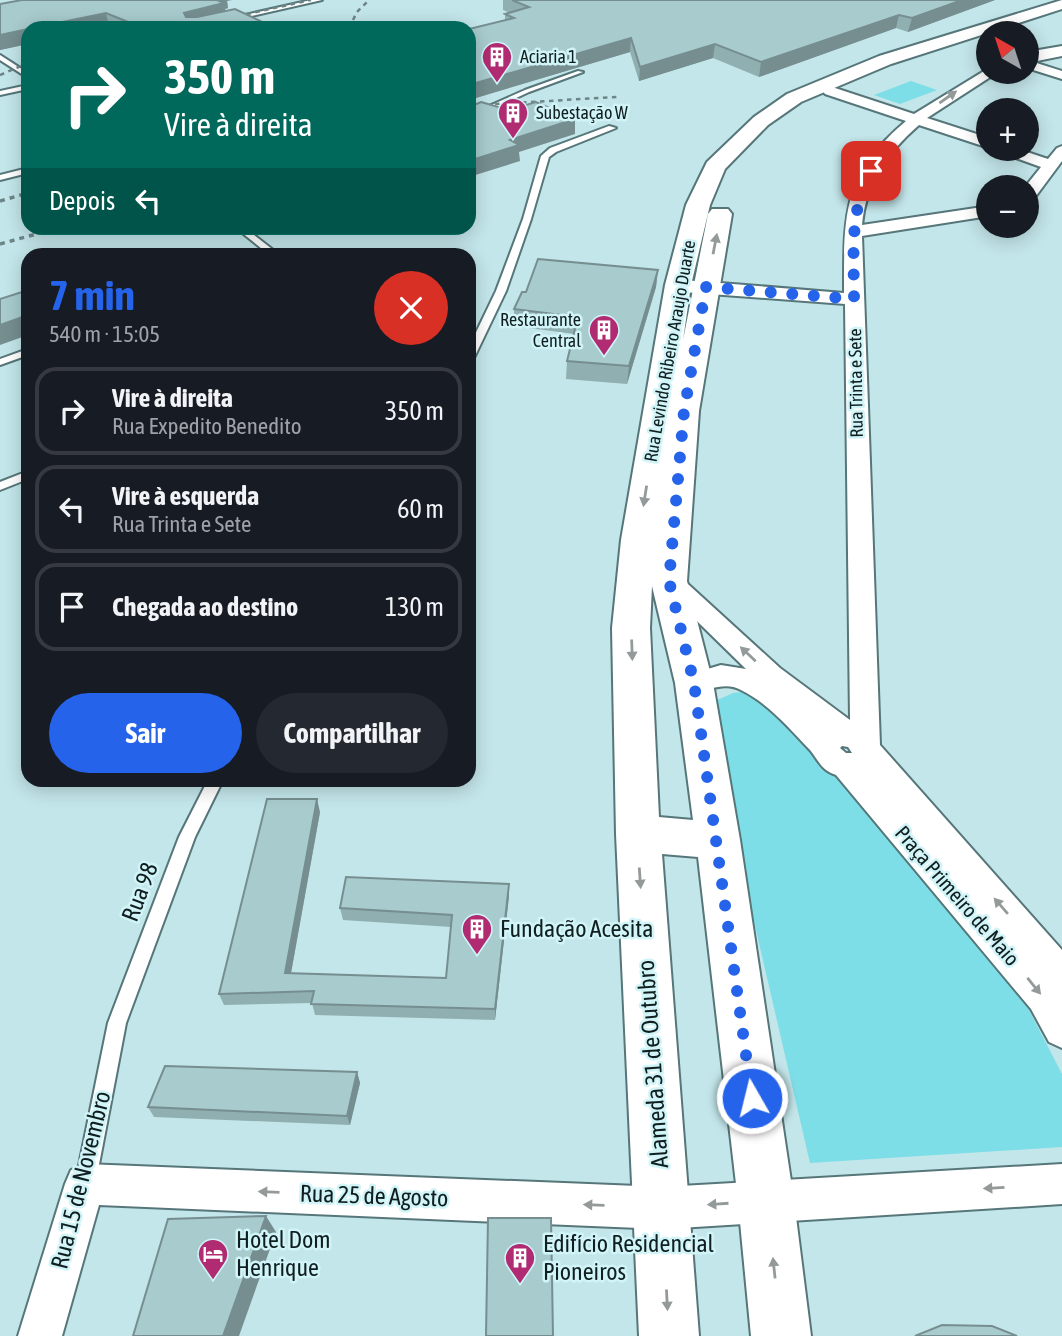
<!DOCTYPE html>
<html lang="pt">
<meta charset="utf-8">
<style>
:root{--surface:#171b24;--page:#242831;--text:#f1f3f6;--muted:#9ea1a6;--line:#363941;--accent:#2563eb}
body{margin:0;font-family:"Asap Condensed",sans-serif;background:var(--page);color:var(--text);height:100vh;display:flex;flex-direction:column;font-size:26px;white-space:nowrap}
*{box-sizing:border-box;margin:0}
p{font-size:23px;color:var(--muted)}
.icon{flex:none;width:38px;height:38px;fill:none;stroke:currentColor;stroke-width:2;stroke-linecap:round;stroke-linejoin:round}
.map{position:relative;flex:1;overflow:hidden}
.side{position:absolute;left:21px;top:248px;width:455px;height:539px;display:flex;flex-direction:column;background:var(--surface);border-radius:21px;box-shadow:0 4px 18px #0003}
.side>*{flex:none}
.guide{position:absolute;left:21px;top:21px;width:455px;height:214px;border-radius:21px;box-shadow:0 4px 18px #0003;background:#00695c;color:#fff;overflow:hidden}
.needle{width:46px;rotate:321deg}
.controls{position:absolute;left:976px;top:21px;display:grid;gap:14px}
.controls a{display:grid;place-items:center;width:63px;height:63px;border-radius:50%;background:var(--surface);box-shadow:0 4px 18px #0003;font-size:35px}
.pin{position:absolute;display:grid;place-items:center;width:60px;height:60px;color:#fff;margin:-30px;border-radius:14px;box-shadow:0 4px 10px #0006}
.me{position:absolute;width:77px;margin:-38px;rotate:352deg;stroke-linejoin:round;filter:drop-shadow(0 0 5px #0008)}
.turn{display:flex;align-items:center;gap:24px;height:147px;padding:0 28px;font-size:32px}
.turn .icon{width:91px;height:91px;stroke-width:2.5}
.turn b{display:block;font-size:49px;line-height:60px}
.then{display:flex;align-items:center;height:66px;padding:0 28px;background:#0003;gap:14px;font-size:26px}
.round{display:grid;place-items:center;flex:none;width:74px;height:74px;border-radius:37px;background:var(--page)}
.overview{display:flex;align-items:center;justify-content:space-between;height:119px;padding:0 28px}
h1{font-size:42px;font-weight:700;line-height:52px;color:var(--accent)}
.primary-button{display:flex;gap:14px;margin-top:auto;padding:14px 28px}
.primary-button a{flex:1;height:80px;border-radius:42px;background:var(--accent);color:#fff;font-size:28px;font-weight:700;line-height:80px;text-align:center}
.primary-button a+a{background:var(--page);color:var(--text)}
ul{padding:0;list-style:none}
li{display:flex;align-items:center;gap:21px;height:88px;margin:0 14px 10px;padding:0 14px;border:4px solid var(--line);border-radius:21px}
li div{flex:1}
li b{display:block;font-size:26px}
li em{font-style:normal}
.map>svg:first-child{display:block}
.green{fill:#7ddee7}
.lines{fill:none;stroke-linecap:round;stroke-linejoin:round}
.service-casing{stroke:#567679;stroke-width:4}
.minor-casing{stroke:#567679;stroke-width:4}
.secondary-casing{stroke:#567679;stroke-width:4}
.service{fill:#fff;fill-rule:evenodd}
.minor{fill:#fff;fill-rule:evenodd}
.secondary{fill:#fff;fill-rule:evenodd}
.rail-far1{stroke:#6d8587;stroke-width:2.5;stroke-dasharray:4.5 4.5;stroke-linecap:butt}
.rail{stroke:#6d8587;stroke-width:3.5;stroke-dasharray:5 5;stroke-linecap:butt}
.wall{fill:#90afb1}
.shaded-wall{fill:#768e90}
.building{fill:#a8cbce;stroke:#768e90;stroke-width:2}
.oneway{fill:#949a9a}
.route{stroke:#2563eb;stroke-width:12;stroke-dasharray:0 21.6}
.labels{text-anchor:middle;stroke-width:5;stroke-linejoin:round;paint-order:stroke}
.far-poi-label{font-size:18px;fill:#111e1f;stroke:#d0f4f7;text-anchor:start}
.far-street-label{font-size:18px;fill:#111e1f;stroke:#d0f4f7}
.street-label{font-size:21px;fill:#111e1f;stroke:#d0f4f7}
.near-street-label{font-size:24px;fill:#111e1f;stroke:#d0f4f7}
.near-poi-label{font-size:24px;fill:#111e1f;stroke:#d0f4f7;text-anchor:start}
</style>
<div class="map">
<svg width="1062" height="1336" viewBox="0 0 1062 1336">
<rect width="100%" height="100%" fill="#c3e6ea"/>
<path class="green" d="M911,81L937,90L900,104L874,95Z
M748,691L777,707L1013,979L1062,1074V1147L810,1163L707,719L715,701L733,693Z"/>
<g class="lines">
<g class="service-casing">
<path id="service" d="M311,0H322L230,21L227,19Z
M0,55L28,73V78L0,60Z
M578,71L583,72L529,92L469,120V115L525,90Z
M28,85V89L0,95V91Z
M609,126L616,128L556,152L549,157L531,219L506,291L474,358L469,361V347L496,291L523,219L541,156L550,148Z
M28,168V173L0,180V175Z
M236,228H245L281,256H271Z
M28,349V355L0,365V359Z
M28,471V479L0,490V482Z
M208,780H223L195,837L126,1023L96,1180L93,1187L86,1190L79,1187L76,1180L108,1023L179,837Z"/>
</g>
<g class="minor-casing">
<path id="minor" d="M1027,60L1062,71V79L1027,68Z
M989,68V72H998L927,118L989,138V148L919,125C887,153 866,182 862,225L989,206V216L862,236L880,745L1062,950V1048L1049,1042L1031,1009L836,775C821,770 819,761 810,750C790,729 768,703 741,690C721,679 704,696 684,690L680,683L684,676L721,665L746,669L656,581L660,575L669,572L678,575L780,668L850,720L845,304L683,292L674,286L683,280L844,293C844,215 842,175 906,121L825,94L823,91L830,87L835,88L914,114ZM842,746L848,747L852,753H846L840,748Z
M1062,146V161L1033,200L1027,201L1025,187L1041,167L999,152L996,149H1018L1048,159L1057,148Z
M85,1164L663,1187L1062,1164V1204L663,1229L99,1205L62,1336H18L65,1184L71,1170Z"/>
</g>
<g class="secondary-casing">
<path id="secondary" d="M1062,0V9L891,64L801,102L768,125L725,169L710,205L691,285L683,340L708,214L712,209H728L732,214L699,411L687,581L713,683L740,840L794,1201L811,1336H751L738,1201L698,857L662,854L699,1336H639L616,834L612,628L621,540L665,285L686,205L707,162L754,117L787,94L879,56ZM652,586L675,683L693,820L659,817L650,628Z
M1062,46V56L1027,63V52Z"/>
</g>
<use href="#service" class="service"/>
<use href="#minor" class="minor"/>
<use href="#secondary" class="secondary"/>
<path class="rail-far1" d="M229,18L311,0
M349,28L357,12L369,0
M0,75L28,63
M469,111L495,104L617,97"/>
<path class="rail" d="M0,201L28,193
M0,244L58,228"/>
</g>
<path class="wall" d="M503,0H995L908,32L896,28L759,77L713,58L639,81L630,52L469,100V29L505,20V14L510,13L503,10Z
M227,1L228,8L225,9V11L275,28H113L109,26L101,28H28V44L0,50V4Z
M658,270L656,287L627,384L566,379L567,361L574,334L514,326V309L526,292Z
M320,812L291,973L446,978L451,927L343,920L340,908L509,896L495,1020L315,1015L312,1003L224,1005L219,994Z
M357,1072L360,1083L350,1125L154,1117L148,1107Z"/>
<path class="shaded-wall" d="M213,0H232L227,1L228,8L225,9L227,17L187,26L184,13Z
M962,0H995L908,32L912,18Z
M106,13L109,26L101,28H33Z
M899,15L896,28L759,77L761,62Z
M28,29V44L0,50V35Z
M631,38L630,52L469,100V85Z
M715,44L713,58L639,81L640,67Z
M575,119V134L519,152L520,161L469,177V161L510,140Z
M658,270L656,287L627,384L629,366Z
M28,315V335L0,345V325Z
M317,799L320,812L289,984L285,973Z
M509,884V896L495,1020V1009Z
M357,1072L360,1083L350,1125L347,1116Z
M266,1216L276,1232L239,1336H223Z"/>
<path class="building" d="M22,0H217L224,3L184,13L186,17H197L235,9L275,28H143L106,13L33,28H28V29L0,35V4Z
M512,0H962L912,18L899,15L761,62L715,44L640,67L631,38L469,85V29L514,18L505,14L529,7Z
M481,102L509,110L536,102L575,119L510,140L519,145L469,161V107Z
M538,259L658,270L629,366L567,361L578,317L514,309L522,292H526Z
M28,290V315L0,325V299Z
M267,799H317L285,973L446,978L452,915L340,908L346,877L509,884L495,1009L311,1004L314,991L219,994Z
M165,1066L357,1072L347,1116L148,1107Z
M266,1216L223,1336H133L168,1219Z
M488,1218H551L553,1336H486Z
M942,1325L992,1326L1017,1336H915Z"/>
<defs><path id="oneway-solid" d="M-6-.8H1V-3.2L6.5 0L1 3.2V.8H-6Z" transform="scale(1.75)"/></defs>
<g class="oneway">
<use href="#oneway-solid" transform="translate(948 97) rotate(-35)"/>
<use href="#oneway-solid" transform="translate(715 244) rotate(-79)"/>
<use href="#oneway-solid" transform="translate(645 496) rotate(99)"/>
<use href="#oneway-solid" transform="translate(632 650) rotate(88)"/>
<use href="#oneway-solid" transform="translate(748 654) rotate(-137)"/>
<use href="#oneway-solid" transform="translate(640 878) rotate(86)"/>
<use href="#oneway-solid" transform="translate(1001 906) rotate(-131)"/>
<use href="#oneway-solid" transform="translate(1034 986) rotate(51)"/>
<use href="#oneway-solid" transform="translate(994 1188) rotate(177)"/>
<use href="#oneway-solid" transform="translate(269 1192) rotate(-178)"/>
<use href="#oneway-solid" transform="translate(718 1204) rotate(176)"/>
<use href="#oneway-solid" transform="translate(594 1205) rotate(-178)"/>
<use href="#oneway-solid" transform="translate(774 1268) rotate(-96)"/>
<use href="#oneway-solid" transform="translate(667 1300) rotate(87)"/>
</g>
<g class="lines">
<path class="route" d="M752,1098L694,683L669,581L684,411L706,287L854,299C854,256 849,210 871,171"/>
</g>
<defs>
<g id="building-pin" transform="scale(1.575)"><path d="M0 17L-7.5 6A9.5 9.5 0 1 1 7.5 6Z" fill="#b02b71" stroke="#d0f4f7"/><path d="M-4-6H4V6H1V3H-1V6H-4ZM-2.5-4.3h1.7v1.8h-1.7ZM.8-4.3h1.7v1.8H.8ZM-2.5-1h1.7V.8h-1.7ZM.8-1h1.7V.8H.8Z" fill="#fff"/></g>
<g id="hotel-pin" transform="scale(1.575)"><path d="M0 17L-7.5 6A9.5 9.5 0 1 1 7.5 6Z" fill="#b02b71" stroke="#d0f4f7"/><path d="M-6-4.5h1.5V1H6V5H4.5V3h-9V5H-6ZM-4 0a1.8 1.8 0 1 1 3.6 0ZM.5 0V-2.5h3Q6-2.5 6 0Z" fill="#fff"/></g>
</defs>
<g fill-rule="evenodd">
<use href="#building-pin" x="497" y="57"/>
<use href="#building-pin" x="513" y="113"/>
<use href="#building-pin" x="604" y="330"/>
<use href="#building-pin" x="477" y="929"/>
<use href="#hotel-pin" x="213" y="1254"/>
<use href="#building-pin" x="520" y="1258"/>
</g>
<g class="labels">
<g class="far-poi-label">
<text x="520" y="63">Aciaria 1</text>
<text x="536" y="119">Subestação W</text>
<text x="581" y="326" text-anchor="end">Restaurante<tspan x="581" dy="21">Central</tspan></text>
</g>
<g class="far-street-label">
<text transform="translate(670 351) rotate(-80)" y="6">Rua Levindo Ribeiro Araujo Duarte</text>
<text transform="translate(856 383) rotate(-91)" y="6">Rua Trinta e Sete</text>
</g>
<g class="street-label">
<text transform="translate(957 896) rotate(49)" y="7">Praça Primeiro de Maio</text>
</g>
<g class="near-street-label">
<text transform="translate(140 892) rotate(-69)" y="8">Rua 98</text>
<text transform="translate(653 1064) rotate(-94)" y="8">Alameda 31 de Outubro</text>
<text transform="translate(81 1180) rotate(-76)" y="8">Rua 15 de Novembro</text>
<text transform="translate(374 1196) rotate(2)" y="8">Rua 25 de Agosto</text>
</g>
<g class="near-poi-label">
<text x="500" y="937">Fundação Acesita</text>
<text x="236" y="1248">Hotel Dom<tspan x="236" dy="28">Henrique</tspan></text>
<text x="543" y="1252">Edifício Residencial<tspan x="543" dy="28">Pioneiros</tspan></text>
</g>
</g>
</svg>
<div class="controls">
<a><svg class="needle" viewBox="-14 -14 28 28"><path d="M0-13l5 13h-10z" fill="#e53935"/><path d="M0 13l5-13h-10z" fill="#9ea1a6"/></svg></a>
<a>+</a>
<a>−</a>
</div>
<div class="pin" style="left:871px;top:171px;background:#d93025"><svg class="icon" aria-label="arrive" viewBox="0 0 24 24"><path d="M6 21V4h12l-3 4 3 4H6"/></svg></div>
<svg class="me" style="left:752px;top:1098px" viewBox="-20 -20 40 40"><circle r="17" fill="#2563eb" stroke="#fff" stroke-width="3"/><path d="M0-11L8 9 0 5-8 9z" fill="#fff"/></svg>
<div class="guide">
<div class="turn"><svg class="icon" aria-label="right" viewBox="0 0 24 24"><path d="M7 20v-9h11M14 6l5 5-5 5"/></svg><div><b>350 m</b>Vire à direita</div></div>
<div class="then">Depois<svg class="icon" aria-label="left" viewBox="0 0 24 24"><path d="M17 20v-9H6M10 6l-5 5 5 5"/></svg></div>
</div>
<section class="side">
<div class="overview"><div><h1>7 min</h1><p>540 m · 15:05</p></div><a class="round" style="background:#d93025;color:#fff"><svg class="icon" aria-label="close" viewBox="0 0 24 24"><path d="M6 6l12 12M18 6L6 18"/></svg></a></div>
<ul>
<li><svg class="icon" aria-label="right" viewBox="0 0 24 24"><path d="M7 20v-9h11M14 6l5 5-5 5"/></svg><div><b>Vire à direita</b><p>Rua Expedito Benedito</p></div><em>350 m</em></li>
<li><svg class="icon" aria-label="left" viewBox="0 0 24 24"><path d="M17 20v-9H6M10 6l-5 5 5 5"/></svg><div><b>Vire à esquerda</b><p>Rua Trinta e Sete</p></div><em>60 m</em></li>
<li><svg class="icon" aria-label="arrive" viewBox="0 0 24 24"><path d="M6 21V4h12l-3 4 3 4H6"/></svg><div><b>Chegada ao destino</b></div><em>130 m</em></li>
</ul>
<div class="primary-button"><a>Sair</a><a>Compartilhar</a></div>
</section>
</div>
